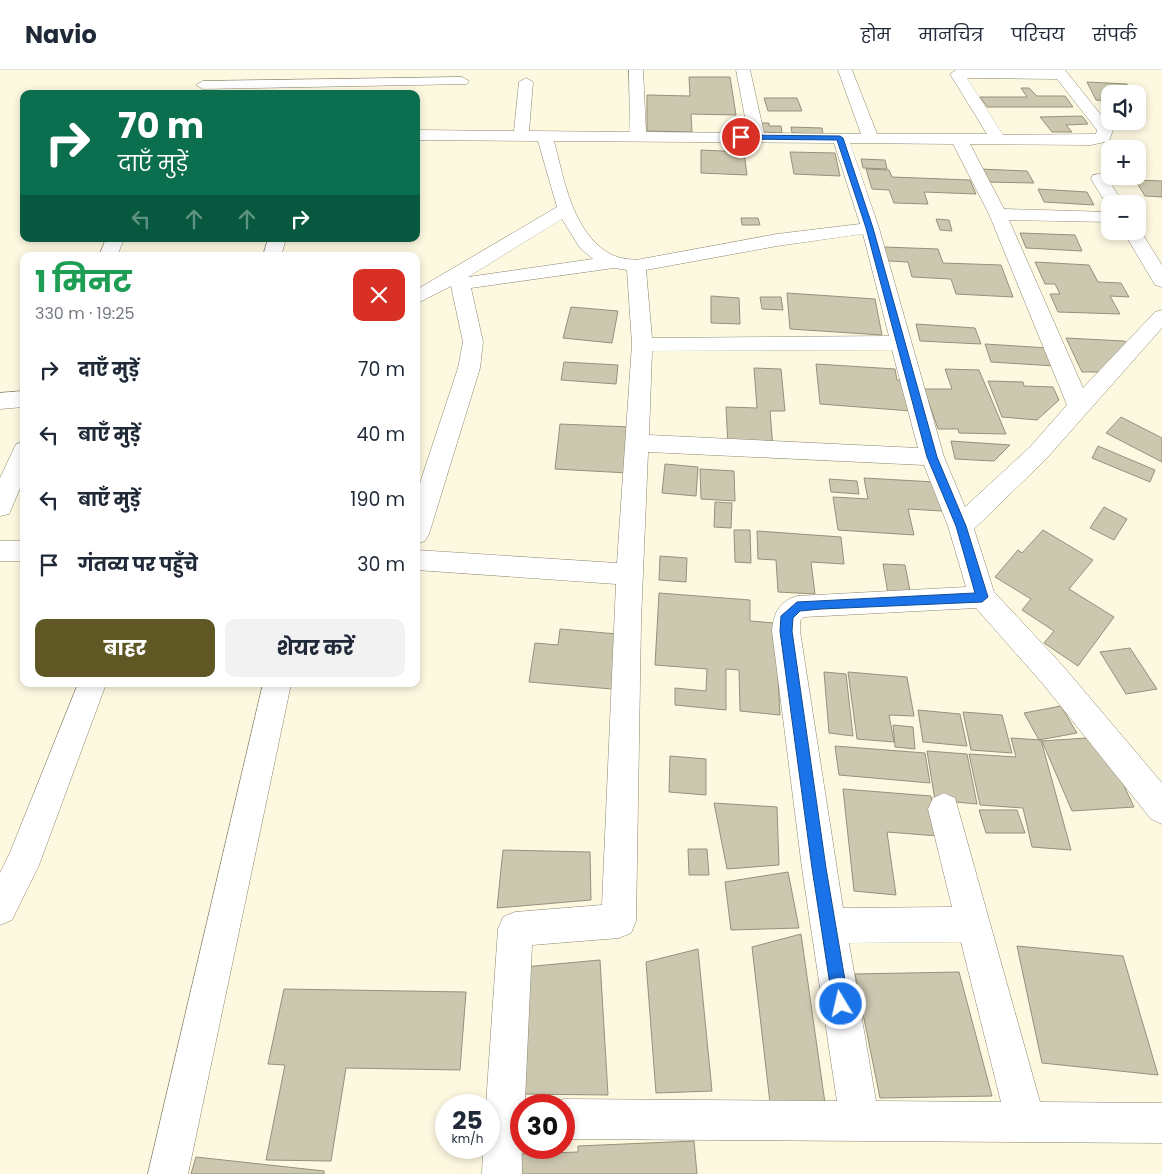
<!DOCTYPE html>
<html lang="hi">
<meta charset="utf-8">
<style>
:root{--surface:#fff;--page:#f2f2f3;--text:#1f2937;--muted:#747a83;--line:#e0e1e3;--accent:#605824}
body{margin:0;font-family:Poppins,"Noto Sans Devanagari",sans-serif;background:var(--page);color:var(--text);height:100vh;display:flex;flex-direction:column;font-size:19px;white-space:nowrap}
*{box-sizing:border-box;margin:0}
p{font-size:16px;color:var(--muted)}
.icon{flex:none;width:28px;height:28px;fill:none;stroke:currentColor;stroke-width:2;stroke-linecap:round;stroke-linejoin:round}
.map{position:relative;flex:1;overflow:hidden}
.sheet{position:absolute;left:20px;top:182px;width:400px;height:435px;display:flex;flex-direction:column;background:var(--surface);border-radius:10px;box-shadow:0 2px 8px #0003}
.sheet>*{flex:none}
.guide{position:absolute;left:20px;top:20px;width:400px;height:152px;border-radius:10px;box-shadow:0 2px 8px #0003;background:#0b6e4f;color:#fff;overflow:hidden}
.tools{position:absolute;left:1101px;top:15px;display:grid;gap:10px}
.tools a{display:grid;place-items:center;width:45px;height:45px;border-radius:10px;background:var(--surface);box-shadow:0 2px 8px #0003;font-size:25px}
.speed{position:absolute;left:435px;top:1024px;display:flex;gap:10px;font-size:25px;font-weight:700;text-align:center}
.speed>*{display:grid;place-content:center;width:65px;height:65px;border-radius:50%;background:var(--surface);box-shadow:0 2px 8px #0003;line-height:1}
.speed small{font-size:12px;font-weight:400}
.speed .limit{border:8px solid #d22;background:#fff;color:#111}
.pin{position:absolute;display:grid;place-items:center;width:42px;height:42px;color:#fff;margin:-21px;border:2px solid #fff;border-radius:50%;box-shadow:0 1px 5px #0007}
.me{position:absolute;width:55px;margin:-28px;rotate:351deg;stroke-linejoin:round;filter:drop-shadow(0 0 4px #0008)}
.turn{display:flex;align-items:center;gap:18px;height:105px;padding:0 15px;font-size:22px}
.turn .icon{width:65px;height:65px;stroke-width:2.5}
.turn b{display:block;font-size:35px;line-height:42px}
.lanes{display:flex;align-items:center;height:48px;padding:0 15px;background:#0003;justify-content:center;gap:25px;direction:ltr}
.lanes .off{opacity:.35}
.round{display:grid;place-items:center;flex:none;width:52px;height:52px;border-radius:10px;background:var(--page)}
.head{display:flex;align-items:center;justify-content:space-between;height:85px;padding:0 15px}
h1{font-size:30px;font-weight:700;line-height:38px;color:#1e9e55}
.action{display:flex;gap:10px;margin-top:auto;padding:10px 15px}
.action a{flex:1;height:58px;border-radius:10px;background:var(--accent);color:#fff;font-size:20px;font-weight:700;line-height:58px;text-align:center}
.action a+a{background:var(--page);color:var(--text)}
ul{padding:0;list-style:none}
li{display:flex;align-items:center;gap:15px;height:65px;padding:0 15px}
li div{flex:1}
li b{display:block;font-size:19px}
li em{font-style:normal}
header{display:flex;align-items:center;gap:30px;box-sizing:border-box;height:70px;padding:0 25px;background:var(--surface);border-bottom:1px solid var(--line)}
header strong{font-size:24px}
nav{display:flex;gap:28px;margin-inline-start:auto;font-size:18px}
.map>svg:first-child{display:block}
.building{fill:#ccc8b0;stroke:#95917a}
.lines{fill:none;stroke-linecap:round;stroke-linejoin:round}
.minor-casing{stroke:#8b8771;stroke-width:1}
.minor{fill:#fff;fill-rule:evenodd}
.route{fill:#1a73e8;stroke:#114b97}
</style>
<header>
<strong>Navio</strong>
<nav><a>होम</a><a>मानचित्र</a><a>परिचय</a><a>संपर्क</a></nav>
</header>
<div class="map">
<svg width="1162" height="1104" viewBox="0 0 1162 1104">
<rect width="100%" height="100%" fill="#fdf8e0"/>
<path class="building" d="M689,7H730L736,45L691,44L692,62L647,61V25L690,26Z
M1087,12L1127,14L1132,24H1110V31L1096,30Z
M1021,18H1029L1037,26H1065L1073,37H987L980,27H1027Z
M764,28H797L802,41H768Z
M1082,46L1088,54L1066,55L1072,62H1052L1040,47Z
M762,53H769V56H781L782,63L763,62Z
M791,57L822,58L823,64L792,63Z
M701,80L744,82L747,105L701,103Z
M790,82L835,83L840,106L794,104Z
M861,89L885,90L887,99L863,98Z
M866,99L889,100L892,107L970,110L976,124L924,122L928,134L894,133L889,120L872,119Z
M980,99L1027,101L1034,113L985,112Z
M1135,110L1162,111V127L1145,126Z
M1038,119L1087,122L1094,135L1044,132Z
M741,148H758L760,155H742Z
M936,149L949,150L952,161L940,160Z
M1020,163L1075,165L1082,181L1026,178Z
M884,177L938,179L943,193L1001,195L1013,227L956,224L951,209L912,207L908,192L888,191Z
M1035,192L1089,195L1098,212L1121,213L1129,227L1110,226L1120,244L1058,242L1050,224H1060L1055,214H1045Z
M787,223L875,229L882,265L790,259Z
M711,226L739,228L740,254L711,253Z
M760,227H781L783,240L762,239Z
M571,237L618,241L612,273L563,268Z
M916,254L975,258L981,274L920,271Z
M1066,268L1124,271L1128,273L1100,302H1082Z
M985,274L1048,278L1055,296L991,292Z
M564,292L618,295L616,314L561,310Z
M816,294L895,299L897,310L905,311L911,341L820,334Z
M754,298L781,299L785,341H770L773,378L728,376L726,337L757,338Z
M945,299L979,300L1006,364L959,363L958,359H938L924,319H952Z
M988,311L1023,312L1024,316L1053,317L1059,330L1037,350L1002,347Z
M1121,347L1162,368V392L1106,363Z
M560,354L630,357L628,403L555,399Z
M951,371L1010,375L994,391L955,389Z
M1098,376L1155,400L1150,412L1092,388Z
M665,394L698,397L696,426L662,423Z
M700,399L734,401L735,431L701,429Z
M864,408L935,412L942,441L908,439L914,465L838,460L833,427L868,429Z
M829,409L857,411L859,424L831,422Z
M715,432L732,433L731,458L714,457Z
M1104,437L1127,449L1114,470L1090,458Z
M734,460H750L751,493L735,492Z
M1043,460L1093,490L1069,519L1114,547L1078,596L1044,573L1054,561L1022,540L1031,529L995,507L1018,480L1022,483Z
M757,461L841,467L844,494L811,492L815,524L778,522L776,490L758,489Z
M660,486L687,488L686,512L659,510Z
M883,494L905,495L911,526L888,524Z
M659,523L750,530V551L775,553L780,645L740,641L739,600L726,599V640L675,635V618L706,621L707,599L655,595Z
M560,559L617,564L612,619L529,612L535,573L558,575Z
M1130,578L1157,619L1126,624L1100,582Z
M824,602L846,604L853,666L829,663Z
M848,602L907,607L914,646L889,645L894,672L857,669Z
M1061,636L1077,663L1039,670L1024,643Z
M918,640L960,644L967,676L923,672Z
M963,642L1002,645L1012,683L971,680Z
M893,655L913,657L915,679L895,677Z
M1101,667L1134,737L1072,741L1042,671Z
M1011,668L1041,670L1071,780L1032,777L1023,738L980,735L969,684L1016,687Z
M835,676L925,683L930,713L839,705Z
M927,681L967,684L977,734L935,730Z
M670,686L706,689V725L669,722Z
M843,719L931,726L938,766L887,762L896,825L854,821Z
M714,733L777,737L779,795L727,799Z
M979,740H1017L1025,763H986Z
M688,779H707L709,805H689Z
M503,780L590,782L591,830L497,838Z
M788,802L799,858L731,860L725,812Z
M801,864L825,1033H770L752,877Z
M1017,876L1123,886L1158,1005L1042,993Z
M698,879L712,1021L656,1023L646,892Z
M600,890L608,1025L520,1024L524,897Z
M959,902L992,1026L880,1028L855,904Z
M284,919L466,922L460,1000L346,998L331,1091L266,1090L285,995L268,994Z
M694,1071L697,1104H520V1084L578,1082V1076Z
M196,1087L324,1101V1104H191Z"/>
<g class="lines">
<g class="minor-casing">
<path id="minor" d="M629,0H643L646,62L748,63L736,0H750L764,63L861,64L838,0H852L877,64H987L950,4L956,0H1065L1113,60L1109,71L1091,75L970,74L1004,139L1110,142V152L1009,150L1083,318L1155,242L1162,240V258L1046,389L974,459L994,522L1063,596L1162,713V754L1151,749L1043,614L976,538L804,547L800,551V561L843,838L952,837L928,739L933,728L944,723L955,728L1040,1032L1162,1033V1073L564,1069V1035H550L564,1029L837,1031L802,798L772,561C774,542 779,532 797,526L966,517L948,456L924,395L648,382L641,551L636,851L631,863L619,868L532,875L525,1031L535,1035H521L522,1104H482L483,1078H489V1035H486L498,859L503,847L515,842L602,835L616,514L416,500V480L617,493L632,274L627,200L614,198L471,218L483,272L480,298L429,464L425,471L416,474V425L458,298L463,272L451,216L416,234V220L557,137L538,71L416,70V60L514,61L519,12L526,8L533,12L529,61L630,62ZM967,8L1057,9L1097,60L1096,64L1003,65ZM554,71L834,73L860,154L777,164L636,190C627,189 618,188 610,184C572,162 564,109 554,71ZM850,73L953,74L989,144L1067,335L1030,377L965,437L944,387L879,158ZM562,149L580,178L593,189L468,207ZM863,164L889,266L652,268L646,200L777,176ZM892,280L918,378L649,365L652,281ZM961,872L1001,1032L876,1031L849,873Z
M462,7L469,11L467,14L203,19L196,15L203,11Z
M1099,104L1105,105L1124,134H1110L1109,138L1091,109L1093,105Z
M1138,157L1162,195V217L1155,215L1123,161H1138Z
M106,169H124L117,186H99Z
M268,169H286L281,186H263Z
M24,321V337L0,339V323Z
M24,372V409L9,444L0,446V408L16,374Z
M0,471H24V491H0Z
M78,614H106L39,795L12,850L0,855V803L9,785Z
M263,614H291L188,1104H148Z"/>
</g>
<use href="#minor" class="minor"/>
</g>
<path class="route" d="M741,65L840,66L843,68L873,158L937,387L966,456L988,527L982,532L821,539L800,541L793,548L792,561L826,798L849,934L846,939L841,941L836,939L833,934L812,798L780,561L781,546L797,532L975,523L956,456L927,387L866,158L837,70L739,69Z"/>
</svg>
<div class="tools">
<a><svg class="icon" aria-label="sound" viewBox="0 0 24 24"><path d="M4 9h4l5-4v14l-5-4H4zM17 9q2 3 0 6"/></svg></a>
<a>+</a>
<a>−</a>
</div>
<div class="speed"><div>25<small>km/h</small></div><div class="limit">30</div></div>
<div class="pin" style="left:741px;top:67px;background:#d93025"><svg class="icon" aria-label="arrive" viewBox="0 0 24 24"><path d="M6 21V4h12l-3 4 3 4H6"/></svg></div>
<svg class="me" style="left:841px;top:934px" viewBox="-20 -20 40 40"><circle r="17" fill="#1a73e8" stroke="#fff" stroke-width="3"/><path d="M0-11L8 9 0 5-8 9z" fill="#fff"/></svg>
<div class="guide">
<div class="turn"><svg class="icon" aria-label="right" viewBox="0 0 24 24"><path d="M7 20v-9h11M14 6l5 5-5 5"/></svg><div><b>70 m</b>दाएँ मुड़ें</div></div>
<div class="lanes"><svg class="icon off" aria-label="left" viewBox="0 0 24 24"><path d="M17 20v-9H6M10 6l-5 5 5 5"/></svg><svg class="icon off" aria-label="ahead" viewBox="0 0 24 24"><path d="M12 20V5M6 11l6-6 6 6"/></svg><svg class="icon off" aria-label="ahead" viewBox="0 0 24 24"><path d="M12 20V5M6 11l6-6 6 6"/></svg><svg class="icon" aria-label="right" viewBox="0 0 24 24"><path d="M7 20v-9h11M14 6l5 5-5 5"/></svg></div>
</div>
<section class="sheet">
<div class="head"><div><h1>1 मिनट</h1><p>330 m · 19:25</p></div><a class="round" style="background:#d93025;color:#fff"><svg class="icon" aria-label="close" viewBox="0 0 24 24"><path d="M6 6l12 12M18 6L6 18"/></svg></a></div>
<ul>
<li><svg class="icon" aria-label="right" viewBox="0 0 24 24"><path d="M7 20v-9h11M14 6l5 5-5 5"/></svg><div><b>दाएँ मुड़ें</b></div><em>70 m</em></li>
<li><svg class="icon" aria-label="left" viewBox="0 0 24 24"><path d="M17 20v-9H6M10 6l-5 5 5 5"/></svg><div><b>बाएँ मुड़ें</b></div><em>40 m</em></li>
<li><svg class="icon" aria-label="left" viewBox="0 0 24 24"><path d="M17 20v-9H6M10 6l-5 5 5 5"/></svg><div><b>बाएँ मुड़ें</b></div><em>190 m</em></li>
<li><svg class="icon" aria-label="arrive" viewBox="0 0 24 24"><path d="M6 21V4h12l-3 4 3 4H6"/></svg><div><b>गंतव्य पर पहुँचे</b></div><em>30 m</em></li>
</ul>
<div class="action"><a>बाहर</a><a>शेयर करें</a></div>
</section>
</div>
